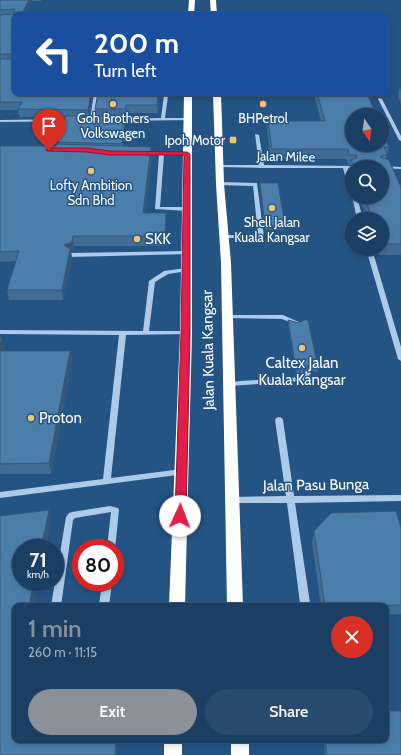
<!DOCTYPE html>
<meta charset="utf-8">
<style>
:root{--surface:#1b3f63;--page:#284a6c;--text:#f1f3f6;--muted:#a0afbe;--line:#395878;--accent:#8c9099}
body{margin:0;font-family:Cabin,sans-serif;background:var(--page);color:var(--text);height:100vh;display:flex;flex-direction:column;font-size:15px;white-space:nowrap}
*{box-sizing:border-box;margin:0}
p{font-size:13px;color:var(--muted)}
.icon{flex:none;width:22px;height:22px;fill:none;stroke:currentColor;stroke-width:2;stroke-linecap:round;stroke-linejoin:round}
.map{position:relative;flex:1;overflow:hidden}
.drawer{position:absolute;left:12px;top:603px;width:377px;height:140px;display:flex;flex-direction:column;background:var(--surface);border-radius:8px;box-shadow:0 2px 6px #0003,0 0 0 1px var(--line)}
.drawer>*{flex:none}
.banner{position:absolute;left:12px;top:12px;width:377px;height:84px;border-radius:8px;box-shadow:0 2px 6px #0003,0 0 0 1px var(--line);background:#1a4fa0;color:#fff;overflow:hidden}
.needle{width:26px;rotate:167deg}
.tools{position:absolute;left:345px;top:108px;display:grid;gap:8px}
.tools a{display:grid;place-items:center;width:44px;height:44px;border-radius:50%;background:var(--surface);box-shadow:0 2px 6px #0003,0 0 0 1px var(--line);font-size:20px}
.speed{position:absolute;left:12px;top:539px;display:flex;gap:8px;font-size:20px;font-weight:700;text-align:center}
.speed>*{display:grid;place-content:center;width:52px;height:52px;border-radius:50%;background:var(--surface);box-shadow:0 2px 6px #0003,0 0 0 1px var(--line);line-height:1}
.speed small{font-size:10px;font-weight:400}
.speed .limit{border:6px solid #d22;background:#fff;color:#111}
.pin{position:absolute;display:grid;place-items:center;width:34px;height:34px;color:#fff;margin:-41px -17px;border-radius:50% 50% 50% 0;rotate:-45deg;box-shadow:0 0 4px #0007}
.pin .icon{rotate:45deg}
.me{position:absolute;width:44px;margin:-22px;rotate:2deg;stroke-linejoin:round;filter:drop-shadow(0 0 3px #0008)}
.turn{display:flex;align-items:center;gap:14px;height:84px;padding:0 16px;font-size:18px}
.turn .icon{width:52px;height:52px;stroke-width:2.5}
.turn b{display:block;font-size:28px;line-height:34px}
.round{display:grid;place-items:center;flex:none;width:42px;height:42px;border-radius:21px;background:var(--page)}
.head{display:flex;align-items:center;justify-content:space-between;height:68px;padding:0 16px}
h1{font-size:24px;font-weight:600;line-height:30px;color:var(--accent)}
.primary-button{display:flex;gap:8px;margin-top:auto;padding:8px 16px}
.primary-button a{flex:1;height:46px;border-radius:24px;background:var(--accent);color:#fff;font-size:16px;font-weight:600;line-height:46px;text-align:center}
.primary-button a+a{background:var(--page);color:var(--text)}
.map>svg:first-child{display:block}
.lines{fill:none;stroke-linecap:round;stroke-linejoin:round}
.minor{fill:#adcbe8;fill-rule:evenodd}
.highway{fill:#fff;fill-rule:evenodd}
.wall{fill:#416c94}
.shaded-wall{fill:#355878}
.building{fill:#4c7eac;stroke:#355878}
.route{fill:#e11d48;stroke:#92132f}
.poi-dot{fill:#f2c571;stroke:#245484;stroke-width:1.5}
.labels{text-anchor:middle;stroke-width:3;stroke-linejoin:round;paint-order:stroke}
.far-poi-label{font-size:13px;fill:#fff;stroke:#245484}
.far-street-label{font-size:13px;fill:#fff;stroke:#245484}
.poi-label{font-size:15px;fill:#fff;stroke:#245484;text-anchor:start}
.street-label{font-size:15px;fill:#fff;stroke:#245484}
</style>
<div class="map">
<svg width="401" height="755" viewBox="0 0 401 755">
<rect width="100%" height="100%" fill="#245484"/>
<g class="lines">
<path class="minor" d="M213,11H264L266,12L264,13H212Z
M94,93H98L94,120L92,121L90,120Z
M170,93H178L168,96L165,118H188L190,119V120L116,121L114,120L116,119L161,118L164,95Z
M379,98L382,99L401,136V141L399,140L378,99Z
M75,119V121H73L0,122V120Z
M255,134L259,135L264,165L354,166V167H352V168H348L352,182V192L349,190L343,168H262L218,167V166L220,165H259Z
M189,152V153L187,154L164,155L160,207H187L190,209L187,211L155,209L159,155H142L140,154L142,153Z
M380,166L401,167V169L382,168V167H380Z
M220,182L257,183L264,237L263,238H221L220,237L223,235H258L253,186L218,185V183Z
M352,196L357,197L363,219H357Z
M366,249H372L401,347V361L398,359Z
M187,251L190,253L189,254L70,257L67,255L70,253Z
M186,268L188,269V271L168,274L155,282L149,331H186L189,333L188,334L126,335L111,478L182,469L185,470L186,472L185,474L0,498V492L103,479L119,335L0,334V330L143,331L149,281L164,271Z
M227,315H283L301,323L302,324L299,326L282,319L225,318L224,317L225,316Z
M306,371H310L311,373L305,381H303L228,386L224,384L228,382L301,377Z
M279,417L282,418L283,420L294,496L401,495V501L295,503L310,603L308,606H302L300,603L287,503H231L228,502L227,500L228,498L231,497L286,496L275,420L276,418Z
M110,506L118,508L119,510L115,549L107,548L111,512L75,518L73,520L61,606H51L66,517L69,513L72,512Z
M102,582H112L109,606H99Z"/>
<path class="highway" d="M189,0H195L194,15H188Z
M210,0H216L217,15H211Z
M184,93H192V333L185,606H169L180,333Z
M213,93H221L224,184L231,263L243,606H227L221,263L216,184Z
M164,740H182V755H164Z
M231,740H249V755H231Z"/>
</g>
<path class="wall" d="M0,0H41V1H33L25,15H15V93H94L89,116H96L95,109L159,93L158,113H126V117H125V122L123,146L151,147L152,156L145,213H166V246H74L73,251L71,252L72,258L63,300H9L7,290L16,261L0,262V146H56L59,144L58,142L64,117H20L18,110H0Z
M399,89H401V104L398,97Z
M315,93H367L389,147L386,159L401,187V255H379L377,249H382V219H367L359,197H382V167H352V175L350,170L351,165L348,164L346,159H271L267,131L268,121H321L315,98Z
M260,183L285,226L284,230H265L260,187Z
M288,320L318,368L317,372L306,370L303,373H296L288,324Z
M0,337L5,347L4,351H70L72,361L51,474H0Z
M401,528V614L386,615V606H321L312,542L314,531Z
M324,740H386L401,755H325Z"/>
<path class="shaded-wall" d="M29,0H33V1L25,15H21Z
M15,26V36L11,34Z
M15,50V60L14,62L13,54Z
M91,93H94L89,118L88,110Z
M158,93H159L158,113L157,105Z
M125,116V122L122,150V144Z
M151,147L152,156L144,223L143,213Z
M166,213V246L165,236Z
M73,236L74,246L73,251L71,252L72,258L63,300L62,290L64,245Z
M2,337L5,347L1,361L0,358V345Z
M70,351L72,361L51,474L49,463Z
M307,365L306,370L303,373V369Z
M49,510L51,520L46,548H41Z
M34,582H39L34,606H29Z
M116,740H118L117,755H115Z"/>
<path class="building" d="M0,0H29L21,15H15V26L11,34H15V50L13,54H0V15L14,14L15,9L0,10Z
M0,59H15V93H91L88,110L18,109L22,102H0Z
M98,93H158L157,105H126L125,109H95Z
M317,93H367L376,115H352V145H382V129L389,147H384L387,155H382L380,157L389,160L401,187V244H382V219H372L365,197H382V167H354L351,160L357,158V155H349L348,149H272L268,121H325Z
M65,116H125L122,144L58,142Z
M57,144L151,147L143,213H166L165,236H73L72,242L64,245L70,249L62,290H7L19,251L0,252V146H56Z
M260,183H278L285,226H265Z
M288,320L299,323L304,320H308L318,368L307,365L303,369H296Z
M0,337H2L0,345Z
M0,351H70L49,463L0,464Z
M49,510L41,548H21V582H34L29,606H15V740H116L115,755H0V516Z
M396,511L401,528V605L372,606H325L314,531L331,513Z
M386,711H401V755H327L325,740H386Z"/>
<path class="route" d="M49,148H87L110,151L187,152L190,154V333L186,516L184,520H176L175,516L181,333L184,155H110L87,152L47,151L46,150Z"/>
<g class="poi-dot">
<circle cx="113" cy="104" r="4"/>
<circle cx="263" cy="104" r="4"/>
<rect x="229" y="136" width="8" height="8" rx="2"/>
<circle cx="91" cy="171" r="4"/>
<circle cx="272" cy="208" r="4"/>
<circle cx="137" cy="239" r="4"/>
<circle cx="302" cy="348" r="4"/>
<circle cx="31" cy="418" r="4"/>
</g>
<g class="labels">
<g class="far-poi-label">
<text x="113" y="123">Goh Brothers<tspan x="113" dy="15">Volkswagen</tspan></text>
<text x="263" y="123">BHPetrol</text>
<text x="225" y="145" text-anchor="end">Ipoh Motor</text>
<text x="91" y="190">Lofty Ambition<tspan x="91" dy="15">Sdn Bhd</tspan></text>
<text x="272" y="227">Shell Jalan<tspan x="272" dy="15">Kuala Kangsar</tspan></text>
</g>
<g class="far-street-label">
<text transform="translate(286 156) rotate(1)" y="5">Jalan Milee</text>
</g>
<g class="poi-label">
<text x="145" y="244">SKK</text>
<text x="302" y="368" text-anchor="middle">Caltex Jalan<tspan x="302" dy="17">Kuala Kangsar</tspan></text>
<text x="39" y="423">Proton</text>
</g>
<g class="street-label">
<text transform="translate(208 350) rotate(-91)" y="5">Jalan Kuala Kangsar</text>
<text transform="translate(316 485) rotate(-1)" y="5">Jalan Pasu Bunga</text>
</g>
</g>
</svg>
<div class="tools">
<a><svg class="needle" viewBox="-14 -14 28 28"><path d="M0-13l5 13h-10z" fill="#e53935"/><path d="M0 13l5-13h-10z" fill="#a0afbe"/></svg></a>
<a><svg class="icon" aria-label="search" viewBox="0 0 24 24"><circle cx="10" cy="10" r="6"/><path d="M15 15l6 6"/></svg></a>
<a><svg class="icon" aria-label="layers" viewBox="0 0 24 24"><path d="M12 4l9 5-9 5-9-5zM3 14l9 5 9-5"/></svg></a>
</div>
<div class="speed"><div>71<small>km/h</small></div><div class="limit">80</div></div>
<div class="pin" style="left:49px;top:150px;background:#d93025"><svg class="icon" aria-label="arrive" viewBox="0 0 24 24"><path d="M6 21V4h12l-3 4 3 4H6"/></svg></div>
<svg class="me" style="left:180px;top:516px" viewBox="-20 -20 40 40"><circle r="19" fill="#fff"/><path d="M0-13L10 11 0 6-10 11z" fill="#e11d48"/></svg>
<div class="banner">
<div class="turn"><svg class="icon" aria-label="left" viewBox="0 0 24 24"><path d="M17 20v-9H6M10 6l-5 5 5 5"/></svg><div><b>200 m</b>Turn left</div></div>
</div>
<section class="drawer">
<div class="head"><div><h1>1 min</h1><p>260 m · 11:15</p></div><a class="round" style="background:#d93025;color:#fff"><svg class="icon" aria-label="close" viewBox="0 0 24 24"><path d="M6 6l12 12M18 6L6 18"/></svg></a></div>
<div class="primary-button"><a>Exit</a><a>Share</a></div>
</section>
</div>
